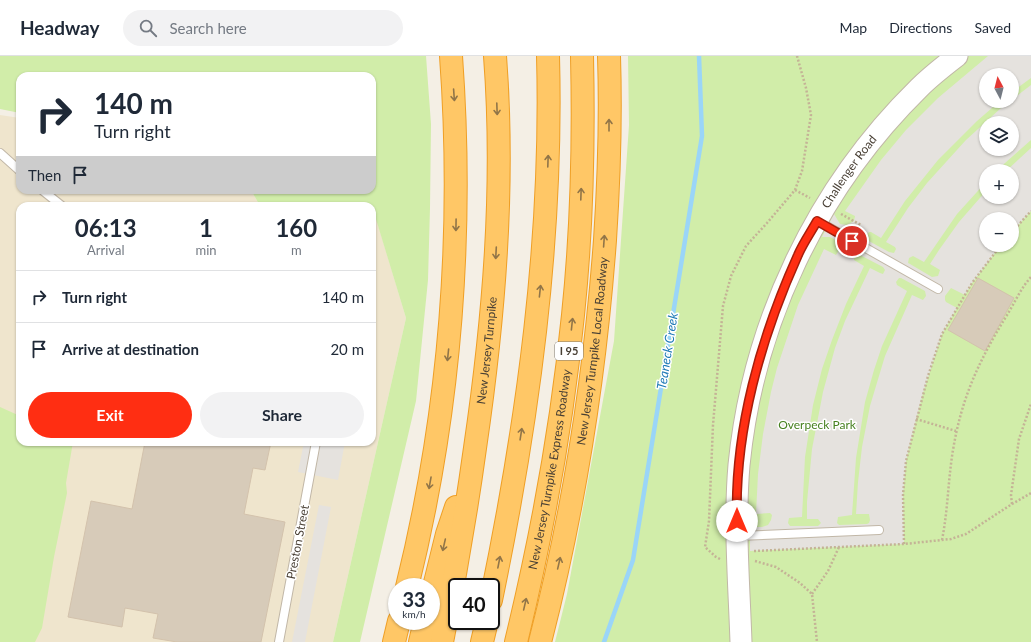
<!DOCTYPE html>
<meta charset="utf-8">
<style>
:root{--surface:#fff;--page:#f2f2f3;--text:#1f2937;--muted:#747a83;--line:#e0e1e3;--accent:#ff2e12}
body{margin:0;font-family:Lato,sans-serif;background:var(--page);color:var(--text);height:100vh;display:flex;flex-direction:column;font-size:15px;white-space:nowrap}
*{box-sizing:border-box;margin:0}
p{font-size:13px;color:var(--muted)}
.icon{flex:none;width:22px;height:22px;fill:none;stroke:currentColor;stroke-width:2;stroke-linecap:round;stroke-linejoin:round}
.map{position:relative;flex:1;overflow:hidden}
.side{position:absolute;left:16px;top:146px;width:360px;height:244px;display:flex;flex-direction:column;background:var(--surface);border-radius:12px;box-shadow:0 1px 3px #0004}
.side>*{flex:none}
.hud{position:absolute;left:16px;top:16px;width:360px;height:122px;border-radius:12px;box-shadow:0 1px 3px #0004;background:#fff;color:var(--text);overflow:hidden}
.needle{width:26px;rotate:353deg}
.fabs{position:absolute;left:979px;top:12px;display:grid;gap:8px}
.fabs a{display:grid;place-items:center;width:40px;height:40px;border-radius:50%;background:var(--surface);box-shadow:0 1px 3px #0004;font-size:20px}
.speed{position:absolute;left:388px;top:522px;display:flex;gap:8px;font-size:20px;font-weight:700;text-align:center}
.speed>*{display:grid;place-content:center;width:52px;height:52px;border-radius:50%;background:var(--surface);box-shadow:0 1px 3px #0004;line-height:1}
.speed small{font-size:10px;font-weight:400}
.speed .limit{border:2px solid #111;border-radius:6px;background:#fff;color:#111}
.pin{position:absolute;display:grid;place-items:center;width:34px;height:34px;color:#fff;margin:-17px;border:2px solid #fff;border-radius:50%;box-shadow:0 1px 4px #0007}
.me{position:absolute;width:44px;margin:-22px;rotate:0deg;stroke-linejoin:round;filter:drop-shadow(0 0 3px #0008)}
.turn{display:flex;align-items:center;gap:14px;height:84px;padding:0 12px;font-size:18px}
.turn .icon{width:52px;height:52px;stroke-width:2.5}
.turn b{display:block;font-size:28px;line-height:34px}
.then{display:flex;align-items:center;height:38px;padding:0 12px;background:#0003;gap:8px;font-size:15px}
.eta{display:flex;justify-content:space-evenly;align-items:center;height:68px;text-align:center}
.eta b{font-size:24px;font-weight:700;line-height:28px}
.primary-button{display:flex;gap:8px;margin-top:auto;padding:8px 12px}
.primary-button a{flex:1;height:46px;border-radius:24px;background:var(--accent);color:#fff;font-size:16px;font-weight:700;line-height:46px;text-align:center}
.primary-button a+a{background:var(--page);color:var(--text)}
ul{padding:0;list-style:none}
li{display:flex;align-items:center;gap:12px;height:52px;padding:0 12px;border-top:1px solid var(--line)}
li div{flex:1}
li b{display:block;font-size:15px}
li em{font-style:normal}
header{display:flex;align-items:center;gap:24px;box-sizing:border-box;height:56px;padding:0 20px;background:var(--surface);border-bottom:1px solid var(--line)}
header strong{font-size:19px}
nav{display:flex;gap:22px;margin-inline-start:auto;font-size:14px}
.search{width:280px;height:36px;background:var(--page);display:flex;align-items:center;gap:10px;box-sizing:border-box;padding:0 14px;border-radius:22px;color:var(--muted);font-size:15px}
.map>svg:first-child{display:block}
.education{fill:#efe5cd}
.green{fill:#d1eda9;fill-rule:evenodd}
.parking{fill:#e5e2de;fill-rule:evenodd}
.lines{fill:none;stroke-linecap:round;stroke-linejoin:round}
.stream{stroke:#9ad5f8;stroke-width:4.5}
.building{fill:#d7cbb9;stroke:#d3c2ac}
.service-casing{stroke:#c1b7a7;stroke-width:10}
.tertiary-casing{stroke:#c1b7a7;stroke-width:23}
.motorway-casing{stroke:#ef9f25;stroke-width:24}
.path{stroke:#c4b396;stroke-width:2.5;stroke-dasharray:2 2;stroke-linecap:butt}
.service{stroke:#fff;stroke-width:8}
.tertiary{stroke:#fff;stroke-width:21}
.motorway{stroke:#ffc766;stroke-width:22}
.oneway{stroke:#917548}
.route-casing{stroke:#a61e0c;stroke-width:10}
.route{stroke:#ff2e12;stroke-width:7}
.labels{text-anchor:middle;stroke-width:3;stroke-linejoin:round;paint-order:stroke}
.shield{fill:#fff;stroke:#7f7971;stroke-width:1}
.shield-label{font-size:11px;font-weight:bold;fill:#483f34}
.street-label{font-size:12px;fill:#483f34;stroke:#fff}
.park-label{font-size:12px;fill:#478020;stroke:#fff}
.water-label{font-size:13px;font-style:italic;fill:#207bb7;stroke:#fff}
</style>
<header>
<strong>Headway</strong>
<div class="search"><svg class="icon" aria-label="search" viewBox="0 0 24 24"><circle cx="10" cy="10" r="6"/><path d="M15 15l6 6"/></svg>Search here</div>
<nav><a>Map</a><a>Directions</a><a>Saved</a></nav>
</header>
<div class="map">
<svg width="1031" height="586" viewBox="0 0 1031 586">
<rect width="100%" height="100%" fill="#f4efe5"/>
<path class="education" d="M0,59L20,62V134H251L260,150H20V386H372L373,152L406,262L333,586H0Z"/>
<path class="green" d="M0,0H426L431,68L430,152L428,224L416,345L360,586H333L406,262L372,150H260L251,134H372V20H20V57L0,53Z
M628,0H1031V586H555L567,538L614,285L629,69ZM986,19H1012V45H986ZM986,67H1012V93H986ZM986,115H1012V141H986ZM986,163H1012V189H986Z
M0,351L20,360V386H73L66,427L67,437L54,501L42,572L35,586H0Z"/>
<path class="parking" d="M988,0H1031V22L1012,36V19H986V45H1000L977,65L938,104L905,145L881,182L871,176H869L866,180L867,184L889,196L894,197L896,193L895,191L886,186L908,152L927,127L966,84L1001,52L1031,29V84L996,115H986V126L957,158L924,206L913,200L909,202L908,207L910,208L932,221L938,220L940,214L930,208L939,194L959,166L986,135V141H1012V115H1006L1031,92V155L1012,176V163H986V189H1001L972,227L965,239L951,232L945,240V244L946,246L957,252L942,278L935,300L923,337L909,392L906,405L903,439L904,488L750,495V467L756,471H762L768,469L771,464L772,459L770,457L756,458L758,418L763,378L771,336L777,312L798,249L824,193L836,199L839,194L838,188L834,183L830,181H822L834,158L840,168L847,169L854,165L855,160L845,155L881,104L906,74L938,42ZM986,67H1012V93H986ZM855,198H858L883,211L885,214L883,218L880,217L870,212L845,265L835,292L823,336L812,393L807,446V463H818L821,467L818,470H790L788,467L789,462L802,461L805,401L813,349L822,313L832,284L846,248L864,210L854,204ZM899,222H901L925,235L926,240L923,244L912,239L885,300L870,350L862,391L858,426L856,458H869L870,464L869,467L867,468L839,469L837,467L838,461L852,459L856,402L865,346L874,314L882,290L907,235L897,229L896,226Z
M304,386H345L338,424L298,416Z
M319,449L331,451L305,586H292Z"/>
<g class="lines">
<path class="stream" d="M604,586L633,504L702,80L699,0"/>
</g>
<path class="building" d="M978,222L1014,242L985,295L948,274Z
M145,386H271L265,414L253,412L244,458L285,466L261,586H177L153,582L158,558L125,552L122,571L68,561L91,445L132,453Z"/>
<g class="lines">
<g class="service-casing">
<path id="service" d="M0,97L20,115
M42,134L62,150
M818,165L938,233
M738,480L879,474
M279,586L316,386"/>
</g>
<g class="tertiary-casing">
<g id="tertiary">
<path id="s1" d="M741,586C739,527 734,468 739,409C753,267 817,132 919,32C931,20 944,10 957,0"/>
</g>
</g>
<g class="motorway-casing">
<g id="motorway">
<path d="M407,531C450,357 464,178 451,0"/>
<path d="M431,543L447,478L456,451"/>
<path d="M491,544C528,365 553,183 548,0"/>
<path d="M394,586L399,565"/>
<path d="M420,586L425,565"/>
<path id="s2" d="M442,586C455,522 466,457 475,392C494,262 505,131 495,0"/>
<path d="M482,586L487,565"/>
<path id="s3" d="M516,586C542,479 562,369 573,259C582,173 584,87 582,0"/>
<path id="s4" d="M540,586C574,454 595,320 605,184C609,123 611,61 609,0"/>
</g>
</g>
<path class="path" d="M795,134L810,142
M841,158L861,169
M1012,176L1031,155
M916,363L956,375
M1012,448L1011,439L1019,383L1031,348
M942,484C948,454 948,424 953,394C962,340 979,305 1007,259C1015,246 1021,232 1031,221
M904,488L903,439L906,405L928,320L942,278L972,227L1001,189
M754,495L904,488L951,483L966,478L1012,448L1031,437
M720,503L716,501L705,491L709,465L713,369L723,250L731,220L746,190L767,167L795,134L802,115L811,59L806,32L797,0
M755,505L776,511L800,527L812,538L817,586
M812,538L828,515L839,491"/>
<use href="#service" class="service"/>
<use href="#tertiary" class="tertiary"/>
<use href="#motorway" class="motorway"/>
</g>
<defs><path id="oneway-shaft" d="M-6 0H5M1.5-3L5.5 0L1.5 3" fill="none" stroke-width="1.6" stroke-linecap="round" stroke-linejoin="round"/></defs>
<g class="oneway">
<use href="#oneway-shaft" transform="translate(454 39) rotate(86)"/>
<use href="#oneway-shaft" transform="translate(497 53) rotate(88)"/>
<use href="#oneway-shaft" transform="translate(609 69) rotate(-90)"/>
<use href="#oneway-shaft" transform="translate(548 105) rotate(-88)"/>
<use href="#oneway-shaft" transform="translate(581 138) rotate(-88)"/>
<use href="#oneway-shaft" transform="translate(456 169) rotate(91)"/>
<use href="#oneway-shaft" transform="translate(604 185) rotate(-86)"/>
<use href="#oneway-shaft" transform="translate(496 197) rotate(93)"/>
<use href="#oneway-shaft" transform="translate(540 235) rotate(-84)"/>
<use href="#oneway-shaft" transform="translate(572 268) rotate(-84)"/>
<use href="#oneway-shaft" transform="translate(448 299) rotate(96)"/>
<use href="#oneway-shaft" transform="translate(521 378) rotate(-81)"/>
<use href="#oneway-shaft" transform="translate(430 427) rotate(100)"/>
<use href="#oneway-shaft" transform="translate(444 489) rotate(103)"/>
<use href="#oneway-shaft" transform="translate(499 506) rotate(-79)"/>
<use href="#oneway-shaft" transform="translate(559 507) rotate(-77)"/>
<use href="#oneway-shaft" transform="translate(525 548) rotate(-77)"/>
</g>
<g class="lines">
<g class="route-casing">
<path id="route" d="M737,465C734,375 761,281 798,199C803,187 811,176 817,165L852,185"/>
</g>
<use href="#route" class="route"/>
</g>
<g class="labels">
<rect class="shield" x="555" y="286" width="28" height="18" rx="3"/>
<g class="shield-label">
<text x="569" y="299">I 95</text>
</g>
<g class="street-label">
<text dy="4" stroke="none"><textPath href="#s1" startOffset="494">Challenger Road</textPath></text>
<text dy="4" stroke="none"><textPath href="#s2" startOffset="295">New Jersey Turnpike</textPath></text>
<text dy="4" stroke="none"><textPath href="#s4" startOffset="296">New Jersey Turnpike Local Roadway</textPath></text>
<text dy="4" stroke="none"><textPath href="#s3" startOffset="176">New Jersey Turnpike Express Roadway</textPath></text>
<text transform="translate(298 486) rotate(-79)" y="4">Preston Street</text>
</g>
<g class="park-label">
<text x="817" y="373">Overpeck Park</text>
</g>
<g class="water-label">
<text transform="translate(667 295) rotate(-81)" y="5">Teaneck Creek</text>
</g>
</g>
</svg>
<div class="fabs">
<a><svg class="needle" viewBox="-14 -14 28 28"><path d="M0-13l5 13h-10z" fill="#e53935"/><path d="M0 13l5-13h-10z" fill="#747a83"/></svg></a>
<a><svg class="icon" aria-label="layers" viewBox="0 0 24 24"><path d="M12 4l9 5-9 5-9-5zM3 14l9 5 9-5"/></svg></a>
<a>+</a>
<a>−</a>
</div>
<div class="speed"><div>33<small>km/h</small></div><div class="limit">40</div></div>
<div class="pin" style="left:852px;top:185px;background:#d93025"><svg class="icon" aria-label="arrive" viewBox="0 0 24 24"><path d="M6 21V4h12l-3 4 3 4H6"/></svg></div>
<svg class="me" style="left:737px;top:465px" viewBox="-20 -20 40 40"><circle r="19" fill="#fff"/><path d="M0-13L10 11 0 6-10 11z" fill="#ff2e12"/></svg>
<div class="hud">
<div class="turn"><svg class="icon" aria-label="right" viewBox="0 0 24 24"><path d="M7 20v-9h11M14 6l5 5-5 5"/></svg><div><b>140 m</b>Turn right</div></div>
<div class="then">Then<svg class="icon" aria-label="arrive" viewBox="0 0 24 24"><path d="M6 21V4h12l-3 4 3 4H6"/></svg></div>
</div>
<section class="side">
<div class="eta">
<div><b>06:13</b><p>Arrival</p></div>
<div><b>1</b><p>min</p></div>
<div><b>160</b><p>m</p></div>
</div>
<ul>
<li><svg class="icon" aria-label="right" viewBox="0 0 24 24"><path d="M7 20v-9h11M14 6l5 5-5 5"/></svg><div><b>Turn right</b></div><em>140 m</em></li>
<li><svg class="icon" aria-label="arrive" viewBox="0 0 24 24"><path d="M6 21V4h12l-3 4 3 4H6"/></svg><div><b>Arrive at destination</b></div><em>20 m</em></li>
</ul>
<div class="primary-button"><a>Exit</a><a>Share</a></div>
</section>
</div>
